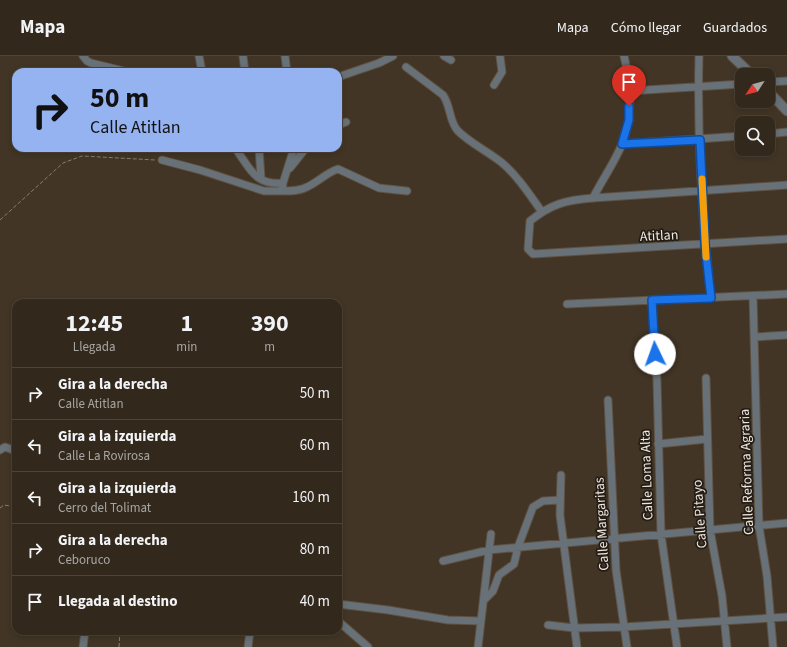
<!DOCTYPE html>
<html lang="es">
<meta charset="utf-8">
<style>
:root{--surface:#32281c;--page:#3a3025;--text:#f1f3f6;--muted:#a8a6a3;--line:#4d443b}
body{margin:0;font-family:"Source Sans 3",sans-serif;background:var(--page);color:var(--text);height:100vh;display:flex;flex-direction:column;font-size:15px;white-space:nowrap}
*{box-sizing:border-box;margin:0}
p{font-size:13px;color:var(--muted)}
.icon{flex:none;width:22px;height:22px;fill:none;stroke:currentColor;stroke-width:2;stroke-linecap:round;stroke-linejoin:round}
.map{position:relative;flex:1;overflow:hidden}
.drawer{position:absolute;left:12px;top:243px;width:330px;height:336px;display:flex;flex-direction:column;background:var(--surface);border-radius:12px;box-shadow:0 2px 6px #0003,0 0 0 1px var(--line)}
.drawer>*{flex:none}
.hud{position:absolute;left:12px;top:12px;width:330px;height:84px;border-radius:12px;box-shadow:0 2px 6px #0003,0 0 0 1px var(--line);background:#95b2f1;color:#111;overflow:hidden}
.needle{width:26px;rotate:234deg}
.fabs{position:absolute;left:735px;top:12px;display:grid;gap:8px}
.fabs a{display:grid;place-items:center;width:40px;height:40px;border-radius:8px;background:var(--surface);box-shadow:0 2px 6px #0003,0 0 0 1px var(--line);font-size:20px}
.pin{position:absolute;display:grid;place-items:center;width:34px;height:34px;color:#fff;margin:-41px -17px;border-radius:50% 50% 50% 0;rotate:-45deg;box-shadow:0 0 4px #0007}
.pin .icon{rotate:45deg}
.me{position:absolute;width:44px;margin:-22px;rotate:357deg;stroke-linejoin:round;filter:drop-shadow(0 0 3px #0008)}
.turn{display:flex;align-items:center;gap:14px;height:84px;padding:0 12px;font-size:18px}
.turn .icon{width:52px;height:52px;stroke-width:2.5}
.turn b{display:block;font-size:28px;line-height:34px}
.eta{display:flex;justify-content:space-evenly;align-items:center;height:68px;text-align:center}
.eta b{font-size:24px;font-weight:700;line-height:28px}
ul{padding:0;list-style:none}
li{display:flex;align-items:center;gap:12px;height:52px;padding:0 12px;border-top:1px solid var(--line)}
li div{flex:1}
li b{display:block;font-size:15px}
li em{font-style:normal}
header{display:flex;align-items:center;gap:24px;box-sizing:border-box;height:56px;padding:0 20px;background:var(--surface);border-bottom:1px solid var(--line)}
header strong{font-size:19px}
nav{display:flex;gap:22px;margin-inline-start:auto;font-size:14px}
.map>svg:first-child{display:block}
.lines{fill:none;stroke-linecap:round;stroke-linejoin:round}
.minor-casing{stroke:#5e5142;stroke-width:9}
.tertiary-casing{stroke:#5e5142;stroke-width:11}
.path{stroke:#887d70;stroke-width:1;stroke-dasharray:4 2;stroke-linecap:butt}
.minor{stroke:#687177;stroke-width:7}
.tertiary{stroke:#687177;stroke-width:9}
.route-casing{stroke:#114b97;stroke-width:10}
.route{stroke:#1a73e8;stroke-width:7}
.slow{stroke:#f59e0b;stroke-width:7}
.labels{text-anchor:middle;stroke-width:3.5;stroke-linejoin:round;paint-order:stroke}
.street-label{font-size:14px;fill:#efe6dd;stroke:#231d16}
</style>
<header>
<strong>Mapa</strong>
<nav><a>Mapa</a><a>Cómo llegar</a><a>Guardados</a></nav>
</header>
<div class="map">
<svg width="787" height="591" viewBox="0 0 787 591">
<rect width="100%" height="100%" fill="#423525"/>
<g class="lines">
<g class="minor-casing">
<path id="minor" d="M83,0L87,5L91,7L128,16
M199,0L202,16
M243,0L245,16
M285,0L287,16
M444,0L451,4
M699,0C697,80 702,162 711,242
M406,11L443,39C451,50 449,66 458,75C470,87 487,95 501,106C517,119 530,139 542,156
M338,21L379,7L393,0
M768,26L787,25
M494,29L502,16L500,0
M629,35L742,28
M338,69L346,66
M768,78L787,76
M622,88L742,80
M235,92C249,110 254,130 283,127L294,92
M259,92L261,122
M162,104L200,114L264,135H282L283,127
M290,112L306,92
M787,129L593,142C566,144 551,148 530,165L528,193L533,198L787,183
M282,135C291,135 300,135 307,131C318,126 326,117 338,113L379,132L407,135
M593,142C602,124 615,106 622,88C633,62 631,27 624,0
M753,240L759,470L767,520L773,591
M652,244L657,325L661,478L677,591
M567,248L787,238
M755,281L787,279
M706,322L710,474L722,540L727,591
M608,344L616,514L627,591
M658,388L707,383
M0,394L5,391L16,395
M561,419L560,459L577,591
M443,505L489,494L787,467
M484,544L493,535L499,519L514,508L518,491L533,451L543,445L560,444
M338,548L388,554L448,564L481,565
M338,565L368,591
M548,569L574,572L623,571L787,561
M83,591L85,575
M248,591L250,575
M478,591L491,478"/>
</g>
<g class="tertiary-casing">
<path id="tertiary" d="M732,0L752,19
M768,35L787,55"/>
</g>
<path class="path" d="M0,164L63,107L82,100L155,104
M0,452L4,449L16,451
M119,591L120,575"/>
<use href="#minor" class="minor"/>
<use href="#tertiary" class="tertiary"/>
</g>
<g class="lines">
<g class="route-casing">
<path id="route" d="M629,50V64L622,88L700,84L705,189L711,242L652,244L655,298"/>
</g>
<use href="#route" class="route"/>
<path class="slow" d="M702,123L706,201"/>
</g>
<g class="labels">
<g class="street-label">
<text transform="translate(659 179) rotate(-3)" y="5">Atitlan</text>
<text transform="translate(746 416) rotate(-92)" y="5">Calle Reforma Agraria</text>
<text transform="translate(646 419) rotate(-92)" y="5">Calle Loma Alta</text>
<text transform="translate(699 458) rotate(-94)" y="5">Calle Pitayo</text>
<text transform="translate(601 468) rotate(-93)" y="5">Calle Margaritas</text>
</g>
</g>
</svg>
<div class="fabs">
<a><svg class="needle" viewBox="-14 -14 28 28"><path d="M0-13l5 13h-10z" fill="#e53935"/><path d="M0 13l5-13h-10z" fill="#a8a6a3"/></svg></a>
<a><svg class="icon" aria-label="search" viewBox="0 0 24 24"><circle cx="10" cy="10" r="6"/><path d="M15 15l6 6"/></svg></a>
</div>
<div class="pin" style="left:629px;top:50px;background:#d93025"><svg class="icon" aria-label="arrive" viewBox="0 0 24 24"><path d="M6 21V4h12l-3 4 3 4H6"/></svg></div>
<svg class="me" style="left:655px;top:298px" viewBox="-20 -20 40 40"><circle r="19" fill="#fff"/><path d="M0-13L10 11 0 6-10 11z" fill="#1a73e8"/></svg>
<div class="hud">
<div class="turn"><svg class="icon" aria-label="right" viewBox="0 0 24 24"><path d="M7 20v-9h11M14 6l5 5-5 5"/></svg><div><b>50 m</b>Calle Atitlan</div></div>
</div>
<section class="drawer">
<div class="eta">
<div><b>12:45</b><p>Llegada</p></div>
<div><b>1</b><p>min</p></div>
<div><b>390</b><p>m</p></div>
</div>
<ul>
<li><svg class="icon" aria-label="right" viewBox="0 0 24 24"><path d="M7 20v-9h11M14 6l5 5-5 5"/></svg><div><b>Gira a la derecha</b><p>Calle Atitlan</p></div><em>50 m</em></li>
<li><svg class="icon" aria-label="left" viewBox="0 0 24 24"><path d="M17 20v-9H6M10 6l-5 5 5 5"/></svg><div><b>Gira a la izquierda</b><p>Calle La Rovirosa</p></div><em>60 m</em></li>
<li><svg class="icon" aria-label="left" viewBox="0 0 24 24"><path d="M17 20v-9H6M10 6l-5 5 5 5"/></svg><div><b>Gira a la izquierda</b><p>Cerro del Tolimat</p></div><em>160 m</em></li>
<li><svg class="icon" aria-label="right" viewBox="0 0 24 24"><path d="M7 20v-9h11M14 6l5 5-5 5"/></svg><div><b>Gira a la derecha</b><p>Ceboruco</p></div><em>80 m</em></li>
<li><svg class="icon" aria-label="arrive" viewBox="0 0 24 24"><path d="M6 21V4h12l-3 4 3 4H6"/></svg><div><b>Llegada al destino</b></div><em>40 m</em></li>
</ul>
</section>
</div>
